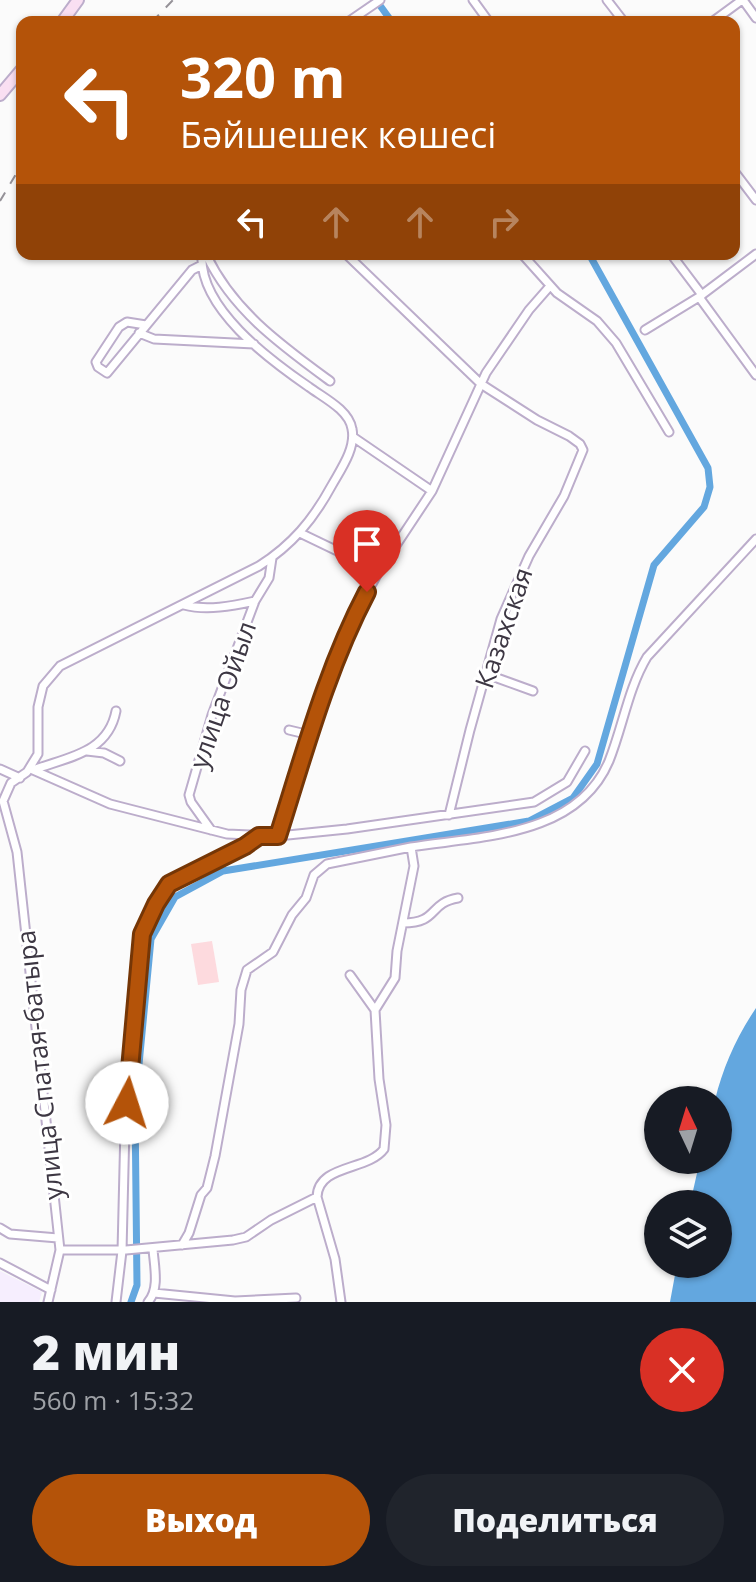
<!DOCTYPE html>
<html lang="ru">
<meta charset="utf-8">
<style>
:root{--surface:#171b24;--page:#20242c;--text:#f1f3f6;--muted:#9ea1a6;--accent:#b45309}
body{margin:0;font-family:"Open Sans",sans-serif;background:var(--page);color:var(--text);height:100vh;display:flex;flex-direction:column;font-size:30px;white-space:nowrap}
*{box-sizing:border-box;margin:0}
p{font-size:26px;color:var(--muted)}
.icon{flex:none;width:44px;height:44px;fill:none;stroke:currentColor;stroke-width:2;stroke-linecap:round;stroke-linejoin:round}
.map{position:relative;height:1302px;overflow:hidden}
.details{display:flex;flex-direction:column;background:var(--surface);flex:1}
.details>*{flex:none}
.hud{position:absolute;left:16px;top:16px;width:724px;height:244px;border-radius:16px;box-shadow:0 2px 6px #0004;background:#b45309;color:#fff;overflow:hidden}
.needle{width:52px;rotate:356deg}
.controls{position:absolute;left:644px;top:1086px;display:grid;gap:16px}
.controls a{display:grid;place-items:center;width:88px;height:88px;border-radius:50%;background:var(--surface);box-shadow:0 2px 6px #0004;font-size:40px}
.pin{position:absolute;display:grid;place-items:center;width:68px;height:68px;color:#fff;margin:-82px -34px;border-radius:50% 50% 50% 0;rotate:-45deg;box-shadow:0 0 8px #0007}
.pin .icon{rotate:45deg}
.me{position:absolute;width:88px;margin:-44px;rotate:5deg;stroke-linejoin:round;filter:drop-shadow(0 0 6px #0008)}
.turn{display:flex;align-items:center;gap:28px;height:168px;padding:0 32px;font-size:36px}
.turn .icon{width:104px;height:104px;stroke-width:2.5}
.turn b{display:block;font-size:56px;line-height:68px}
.lanes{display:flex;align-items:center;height:76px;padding:0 32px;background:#0003;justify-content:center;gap:40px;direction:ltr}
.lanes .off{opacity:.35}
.round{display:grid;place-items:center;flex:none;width:84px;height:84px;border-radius:42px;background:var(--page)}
.head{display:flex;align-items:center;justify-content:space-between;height:136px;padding:0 32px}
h1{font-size:48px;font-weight:800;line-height:60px}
.primary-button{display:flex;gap:16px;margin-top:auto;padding:16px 32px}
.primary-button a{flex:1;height:92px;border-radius:48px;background:var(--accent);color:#fff;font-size:32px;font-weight:800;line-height:92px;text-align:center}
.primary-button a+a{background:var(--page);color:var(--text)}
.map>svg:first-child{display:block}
.built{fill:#f6eefe}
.green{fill:#fddade}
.water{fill:#63a7df}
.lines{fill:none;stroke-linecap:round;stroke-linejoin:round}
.canal{stroke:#63a7df;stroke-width:7}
.street-casing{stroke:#bcadcb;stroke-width:11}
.secondary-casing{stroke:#bcadcb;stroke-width:14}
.street{stroke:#fff;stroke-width:7}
.secondary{stroke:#f9dff2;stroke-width:10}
.rail{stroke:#959298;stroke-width:2;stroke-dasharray:10 10;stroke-linecap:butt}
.route-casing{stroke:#753606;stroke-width:20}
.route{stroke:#b45309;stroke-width:14}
.labels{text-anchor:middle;stroke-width:6;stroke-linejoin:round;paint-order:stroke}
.street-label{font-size:26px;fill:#3d3743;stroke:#fff}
</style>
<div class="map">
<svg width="756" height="1302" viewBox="0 0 756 1302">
<rect width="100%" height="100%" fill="#fbfbfb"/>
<path class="built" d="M0,1271L42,1292L39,1302H0Z"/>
<path class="green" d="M212,941L219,982L198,985L191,944Z"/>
<path class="water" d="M756,1008V1302H670L677,1264H718V1204H690L700,1160H718V1100H715C723,1067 737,1036 756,1008Z"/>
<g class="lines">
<path class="canal" d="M376,0L392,22
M131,1302L137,1285L135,1106L151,939L175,897L223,871L529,821L573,798L597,764L654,565L704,507L710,487L708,468L589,254"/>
<g class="street-casing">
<path id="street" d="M473,0L489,22
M607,0L624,22
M743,0L756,18
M348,22L380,0
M712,22L742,0
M734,171L756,200
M206,254C232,310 281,345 330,381
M346,254L481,384L537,420L569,436L580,444L583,450L564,496L529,556L501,619L470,730L449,815
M522,254L557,293L597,321L616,343L669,432
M671,254L702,295
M699,297L756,375
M146,325L127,322L119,327L96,362L98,367L107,373L192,270L202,265
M645,330L699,297L756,254
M139,333L154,339L254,344
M353,437L432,491
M300,533L379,571
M184,605C207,611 232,606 255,601
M486,674L533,691
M289,730L310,735
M87,751L104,753L120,761
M0,769L20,778
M33,770L110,804L227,834L278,836L347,829L534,802L567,782L585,751
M33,770C68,757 108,753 116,711
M211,830L191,802L189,795L212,715L255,601L269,578L272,558
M278,836L314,723L356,613L379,571L432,491L486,373L529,310L550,286
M403,923C439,923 428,903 458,898
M350,975L375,1010
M0,1228L10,1234L58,1238
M182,1245L189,1233L201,1195L207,1188L215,1156L239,1024L241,990L247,970L273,952L292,915L306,898L314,875L327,864L411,847
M60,1250H126L233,1240L246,1237L271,1220L317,1197
M0,1263L51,1290
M154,1293L235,1301L296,1298
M48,1302L60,1250L17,852L3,801L11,783L27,772L38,754V707L43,686L60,666L259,566C292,545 313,520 332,485C341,469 356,448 352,429C349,410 324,398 309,387C270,360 198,308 202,254
M116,1302L122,1251L125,1126L142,934L156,904L169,884L245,846L259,836
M148,1302C160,1289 154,1265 153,1249
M341,1302L335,1259L317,1197C318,1164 368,1171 384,1149L386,1125L379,1079L375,1010L395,978L397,951L414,866L411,847C480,836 577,837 609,761C623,726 628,689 647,657L756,539"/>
</g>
<g class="secondary-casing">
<path id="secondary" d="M62,22L78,0
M0,95L22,69"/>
</g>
<use href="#street" class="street"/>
<use href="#secondary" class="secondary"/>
<path class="rail" d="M152,22L173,0
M0,201L22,164"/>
</g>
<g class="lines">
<g class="route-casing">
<path id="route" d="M127,1103L142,934L156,904L169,884L245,846L259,836H278C304,754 327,668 367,592"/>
</g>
<use href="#route" class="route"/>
</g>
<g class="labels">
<g class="street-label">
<text transform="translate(504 628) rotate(-71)" y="9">Казахская</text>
<text transform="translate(223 695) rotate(-71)" y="9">улица Ойыл</text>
<text transform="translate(40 1065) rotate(-96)" y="9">улица Спатая-батыра</text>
</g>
</g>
</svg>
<div class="controls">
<a><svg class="needle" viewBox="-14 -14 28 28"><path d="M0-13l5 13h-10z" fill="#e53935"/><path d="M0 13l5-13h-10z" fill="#9ea1a6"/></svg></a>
<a><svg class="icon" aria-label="layers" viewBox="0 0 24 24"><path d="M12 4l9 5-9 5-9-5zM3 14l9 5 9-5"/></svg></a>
</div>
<div class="pin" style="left:367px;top:592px;background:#d93025"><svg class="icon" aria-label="arrive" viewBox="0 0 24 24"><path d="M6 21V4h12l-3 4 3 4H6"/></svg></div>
<svg class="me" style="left:127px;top:1103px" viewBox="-20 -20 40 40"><circle r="19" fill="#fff"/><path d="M0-13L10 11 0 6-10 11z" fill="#b45309"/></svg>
<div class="hud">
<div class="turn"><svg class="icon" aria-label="left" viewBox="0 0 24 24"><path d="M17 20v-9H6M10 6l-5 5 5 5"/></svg><div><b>320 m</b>Бәйшешек көшесі</div></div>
<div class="lanes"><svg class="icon" aria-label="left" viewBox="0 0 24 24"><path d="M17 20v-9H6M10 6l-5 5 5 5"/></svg><svg class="icon off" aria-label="ahead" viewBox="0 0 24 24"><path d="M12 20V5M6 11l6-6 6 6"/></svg><svg class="icon off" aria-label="ahead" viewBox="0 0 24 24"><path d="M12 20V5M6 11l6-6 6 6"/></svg><svg class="icon off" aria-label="right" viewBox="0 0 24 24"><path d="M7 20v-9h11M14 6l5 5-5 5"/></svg></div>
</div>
</div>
<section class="details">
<div class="head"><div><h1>2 мин</h1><p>560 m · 15:32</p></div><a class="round" style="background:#d93025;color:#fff"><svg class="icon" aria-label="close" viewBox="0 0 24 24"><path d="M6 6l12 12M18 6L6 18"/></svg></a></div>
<div class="primary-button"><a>Выход</a><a>Поделиться</a></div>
</section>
